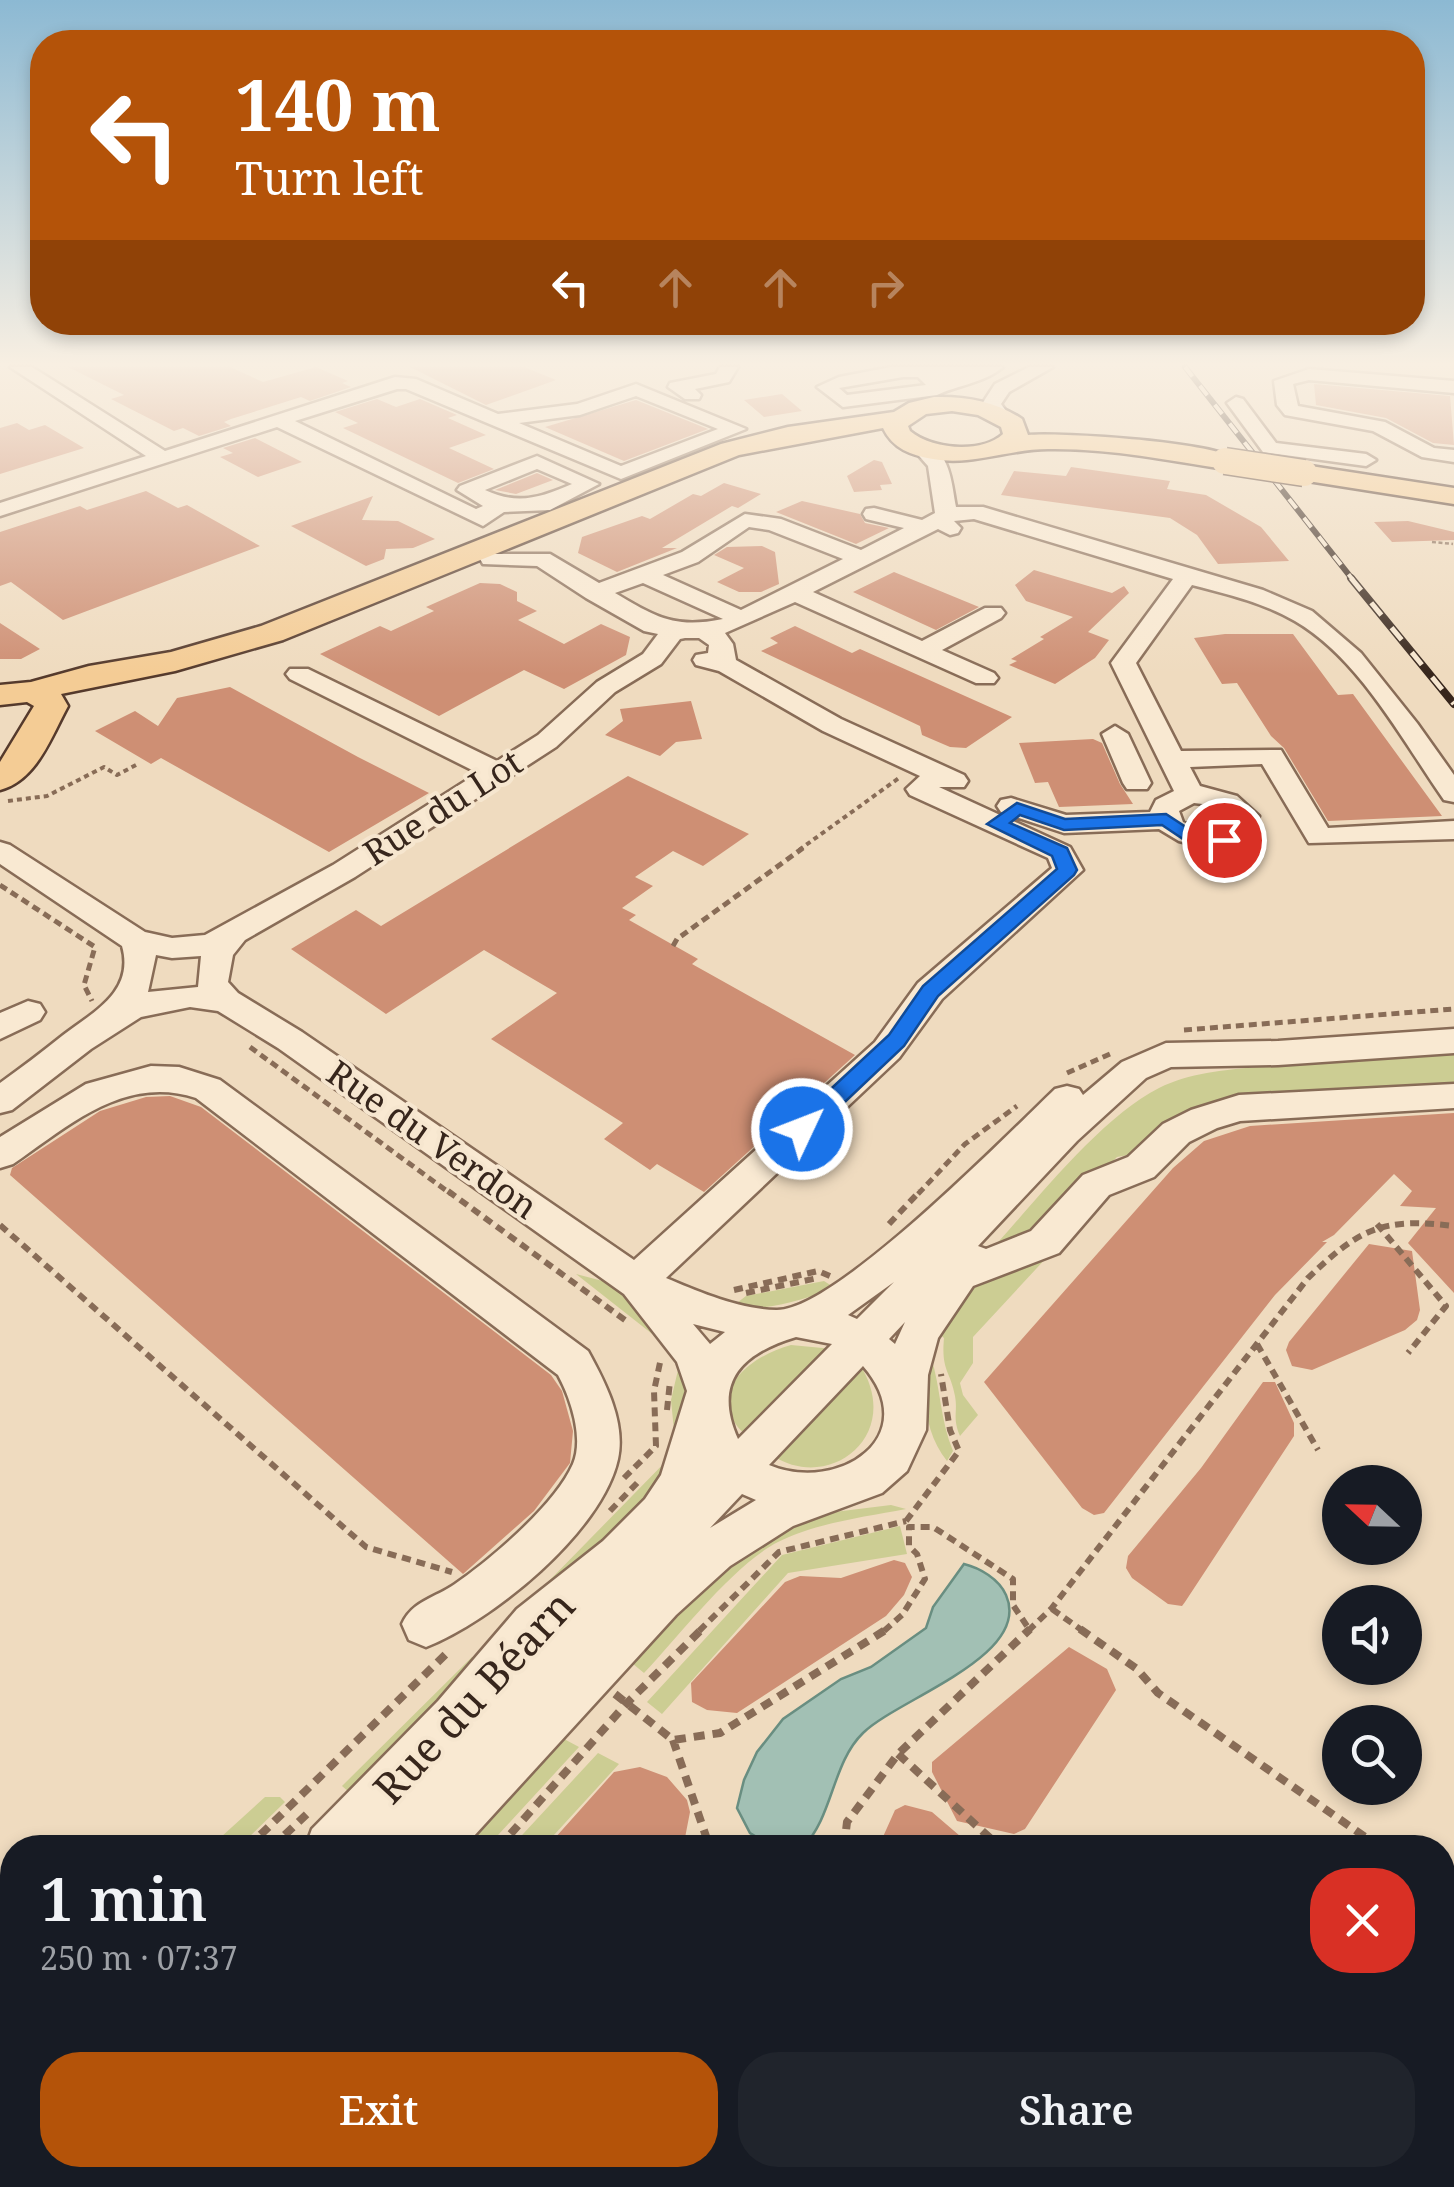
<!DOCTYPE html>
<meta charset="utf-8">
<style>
:root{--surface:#171b24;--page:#20242c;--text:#f1f3f6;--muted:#9ea1a6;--accent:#b45309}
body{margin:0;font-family:"Noto Serif",serif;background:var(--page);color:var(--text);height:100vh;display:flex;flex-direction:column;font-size:38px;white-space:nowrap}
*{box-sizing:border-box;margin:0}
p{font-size:32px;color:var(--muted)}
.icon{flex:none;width:55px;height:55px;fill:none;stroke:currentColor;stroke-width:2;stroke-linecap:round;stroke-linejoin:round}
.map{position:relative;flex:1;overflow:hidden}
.details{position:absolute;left:0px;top:1835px;width:1455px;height:352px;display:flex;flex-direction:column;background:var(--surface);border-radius:40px 40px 0 0;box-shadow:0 5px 15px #0003}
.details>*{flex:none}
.guide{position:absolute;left:30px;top:30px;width:1395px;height:305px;border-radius:40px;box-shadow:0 5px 15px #0003;background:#b45309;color:#fff;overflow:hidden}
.needle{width:65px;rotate:292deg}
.tools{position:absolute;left:1322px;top:1465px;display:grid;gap:20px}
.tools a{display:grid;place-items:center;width:100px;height:100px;border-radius:50%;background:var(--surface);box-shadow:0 5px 15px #0003;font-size:50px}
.pin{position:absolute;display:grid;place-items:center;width:85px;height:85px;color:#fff;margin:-42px;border:5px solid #fff;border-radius:50%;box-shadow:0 2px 10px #0007}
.me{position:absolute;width:110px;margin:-55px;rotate:47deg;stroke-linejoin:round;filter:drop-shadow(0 0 8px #0008)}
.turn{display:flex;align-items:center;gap:35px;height:210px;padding:0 40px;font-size:45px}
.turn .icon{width:130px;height:130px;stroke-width:2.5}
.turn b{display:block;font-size:70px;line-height:85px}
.lanes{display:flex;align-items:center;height:95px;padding:0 40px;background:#0003;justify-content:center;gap:50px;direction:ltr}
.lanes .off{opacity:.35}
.round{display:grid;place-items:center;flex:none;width:105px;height:105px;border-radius:40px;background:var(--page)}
.summary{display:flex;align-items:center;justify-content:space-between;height:170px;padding:0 40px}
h1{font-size:60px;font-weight:600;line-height:75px}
.button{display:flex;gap:20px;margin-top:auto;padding:20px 40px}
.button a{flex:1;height:115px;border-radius:40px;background:var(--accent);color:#fff;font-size:40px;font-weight:600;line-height:115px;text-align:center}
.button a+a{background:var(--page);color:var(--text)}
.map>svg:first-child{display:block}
.green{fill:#cccd93}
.water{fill:#a2c0b4;stroke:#698e81;stroke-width:2.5}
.building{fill:#ce8f74}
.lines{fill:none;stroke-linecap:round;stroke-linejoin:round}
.minor-casing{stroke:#886c57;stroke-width:5}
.major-casing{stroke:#553a2c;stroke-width:5}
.path-far4{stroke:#886c57;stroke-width:2.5;stroke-dasharray:4 2.5;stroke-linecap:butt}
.path-far3{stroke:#886c57;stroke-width:4;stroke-dasharray:5 4;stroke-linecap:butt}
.path-far2{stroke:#886c57;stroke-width:5;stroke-dasharray:8 5;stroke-linecap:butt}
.path-far1{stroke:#886c57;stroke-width:6;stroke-dasharray:9 6;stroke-linecap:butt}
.path{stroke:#886c57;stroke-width:8;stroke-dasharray:11 8;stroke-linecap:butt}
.minor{fill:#f9e9d2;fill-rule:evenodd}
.major{fill:#f4cc95;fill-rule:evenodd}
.rail-far1-casing{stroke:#37261c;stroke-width:6}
.rail-casing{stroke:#37261c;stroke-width:8}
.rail-far1{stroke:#f6e6cf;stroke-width:4;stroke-dasharray:12;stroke-linecap:butt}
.rail{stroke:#f6e6cf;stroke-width:5;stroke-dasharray:16;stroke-linecap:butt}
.major-bridge-casing{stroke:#553a2c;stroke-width:29;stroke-linecap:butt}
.major-bridge{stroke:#f4cc95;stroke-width:26}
.route{fill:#1a73e8;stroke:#114b97;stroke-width:2.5}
.labels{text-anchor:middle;stroke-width:8;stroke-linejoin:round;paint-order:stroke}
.street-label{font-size:35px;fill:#37261c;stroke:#f6e6cf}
.near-street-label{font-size:42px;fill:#37261c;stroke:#f6e6cf}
</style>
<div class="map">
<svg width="1454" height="2187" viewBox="0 0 1454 2187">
<rect width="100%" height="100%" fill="#efdbbf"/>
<path class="green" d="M1454,1052V1091L1244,1101L1138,1153L1117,1157L1042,1234L984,1258C1032,1206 1098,1119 1159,1088C1189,1073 1224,1070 1256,1067C1322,1059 1388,1056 1454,1052Z
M1061,1242L973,1337V1363L960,1383L963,1395L978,1415L960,1436C952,1417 958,1413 955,1396C950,1370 941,1371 944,1338L933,1328C974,1279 1004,1268 1061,1242Z
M576,1274L614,1284L670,1339L665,1344Z
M824,1281L835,1288C805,1299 764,1313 733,1306L746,1296Z
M791,1345L833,1349L747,1436C700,1396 749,1356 791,1345Z
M681,1357L686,1371L685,1431L676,1467L553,1595L544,1586L676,1451L671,1400Z
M931,1357C941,1389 940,1420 953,1451L947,1461C924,1433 920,1389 931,1357Z
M860,1365C904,1434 831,1493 773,1456Z
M891,1505L906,1509C864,1517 816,1523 778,1542C733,1565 680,1635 644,1673L621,1654L731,1554L818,1514Z
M900,1526L907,1554L788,1573L662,1714L647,1702L782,1555Z
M472,1657L483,1668L350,1793L342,1786Z
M551,1732L579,1747L487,1847L444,1848Z
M598,1753L619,1764L543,1847H511Z
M265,1797H280L285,1802L239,1847H210Z"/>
<path class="water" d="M964,1564C980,1568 999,1579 1006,1595C1033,1656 897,1699 863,1733C832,1763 833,1817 803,1847H773L750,1833L737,1808L744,1780L757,1752L783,1719L841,1679L871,1667L926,1628L933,1607Z"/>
<path class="building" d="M68,367H230L263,382L316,367L348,381L342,383L351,387L310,401L301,397L231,419L224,422L231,426L199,436L183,428L174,431L111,399L124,395Z
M410,367H524L556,380L486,405Z
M1314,384L1450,396L1454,445L1433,443L1386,418L1316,405Z
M782,394L802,411L764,417L744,400Z
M377,399L396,407L420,399L457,415L448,418L486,435L449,448L494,469L458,483L343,428L358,423L335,412Z
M636,400L708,429L624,461L545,427Z
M17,423L29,430L45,425L84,448L0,474V428Z
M255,438L302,462L258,477L220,457L233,453L223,448Z
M874,460L882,462L892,484L880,485L882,490L854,492L847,476Z
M1071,467L1170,481L1167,489L1206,495L1261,527L1289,561L1218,564L1197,535L1170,518L1001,495L1014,471L1066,476Z
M537,473L553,480L516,494L495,490Z
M724,483L761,494L738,508L732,506L662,548H677L617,572L578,553L582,537L642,516L650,519L693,494L701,496Z
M146,491L178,508L187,505L260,546L63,620L11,582L0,586V532L80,506L87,510Z
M373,496L362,520L398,521L435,539L413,548L386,549L384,559L366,566L291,526Z
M802,501L860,514L865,523L889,528L856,544L776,512Z
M1408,521L1454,532V540L1392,542L1374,522Z
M762,546L775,552L779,584L761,592H739L717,582L744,568L714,555L727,547Z
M1034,570L1112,593L1124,586L1129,593L1088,632L1109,640L1095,658L1055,684L1009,665L1017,661L1011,659L1044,639L1040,637L1073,617L1026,601L1015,585Z
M894,572L979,607L936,630L853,592Z
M480,583L500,584L517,592V601L537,611L518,620L564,644L601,624L630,637L626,655L564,689L524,670L439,716L320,654L380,626L391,631L434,611L426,607Z
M0,623L40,649L21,659H0Z
M795,626L852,653L860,649L1012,717L966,748L950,747L922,735L920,726L761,651L778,643L770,638Z
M1225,634H1293L1338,695L1353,694L1442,816L1328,821L1284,748L1271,736L1237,683L1222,684L1194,638Z
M230,687L358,757L429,793L329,852L161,758L151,764L95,731L135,711L158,726L177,698Z
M691,701L702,739L676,742L660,756L605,735L623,721L620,709Z
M1093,739L1102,743L1120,784L1133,804L1059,807L1048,782L1035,783L1019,743Z
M628,776L749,834L703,866L673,851L635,877L653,886L622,908L636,915L629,920L698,959L692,964L855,1055L704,1192L657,1164L650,1170L604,1139L623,1123L491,1039L557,993L484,950L386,1014L291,949L356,910L381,926Z
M170,1096L201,1107L551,1375L562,1391L573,1431L570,1463L534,1511L463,1574L10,1175L12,1168L100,1111L146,1097Z
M1454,1113V1293L1408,1243L1436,1208L1400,1206L1412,1191L1394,1174L1334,1235L1322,1242H1327L1275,1295L1104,1513L1094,1515L1082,1508L984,1382L1173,1168L1204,1141L1250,1126Z
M1369,1244L1412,1251L1420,1310L1417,1320L1405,1330L1312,1370L1292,1366L1286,1350L1289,1342Z
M1263,1382H1275L1294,1423V1436L1185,1602L1182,1606L1168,1604L1132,1578L1126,1568L1128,1556L1201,1468Z
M894,1560L905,1563L912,1577L904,1595L886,1616L737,1713L707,1710L692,1702L691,1683L785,1582L800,1576L841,1578Z
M1069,1647L1107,1669L1116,1690L1025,1829L1014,1834L957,1821L932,1772V1762Z
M640,1767L667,1777L687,1800L690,1812L683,1848H546L614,1772Z
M905,1805L932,1812L974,1848H878L895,1810Z"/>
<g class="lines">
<g class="minor-casing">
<path id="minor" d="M10,367H32L165,451L395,377L416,379L498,414L577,404L636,384L746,429L621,479L406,389H397L295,421L476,509L483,506L457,490L460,486L537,456L599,484L550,510L504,512L483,526L277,427L0,516V503L146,456ZM636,396L718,429L621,466L519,423L580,415ZM537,469L572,484C540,498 517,505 485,490Z
M720,367H738L729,382L695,389L701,395L699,399H685L668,387L670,383L716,374Z
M891,367H1003C984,383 958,385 937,395L843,407L817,387L839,377ZM903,377H918L926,385L847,395L839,388Z
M1029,367H1053L1009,392L1001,404L1009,415L999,421L992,419L982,404L995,384Z
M1309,369L1454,381V393L1309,380L1293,384L1298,406L1385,422L1434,448L1454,450V462L1422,457L1373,431L1285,415L1277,405L1274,381Z
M1236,397L1243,399L1276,443L1366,454L1376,460L1366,466L1263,452L1227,403Z
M922,442C951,452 951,481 956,507H983L1263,590L1312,611L1361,653L1417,723L1454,775V802L1444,800C1402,740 1360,659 1295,621C1264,603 1227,594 1192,585L1136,663L1181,751L1281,750L1328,828L1454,821V839L1309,843L1262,764L1190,767L1200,786L1237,796L1259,816L1252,837L1225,847L1207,848L1179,841L1159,829L1064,833L1001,812L997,806L1001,800L1011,798L1066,815L1150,812L1156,800L1174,791L1111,663L1173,579L974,519L954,521L961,528L958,533L950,535L938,529L813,592L922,641L985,608H1001L1005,613L1001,618L942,650L994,673L998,678L994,683H976L795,602L725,633L733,644L736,660L841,719L964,775L968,781L964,787H939L1070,847L1083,870L942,999L899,1058L666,1278C699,1292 739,1309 776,1310C834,1312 1008,1134 1055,1089L1067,1086L1079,1089L1083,1095L1122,1062L1166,1043L1278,1041L1454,1029V1053L1278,1065L1171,1067L1146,1078L1077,1141L978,1246L986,1249L1031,1231L1083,1175L1128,1157L1163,1124L1191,1110L1239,1095L1454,1084V1108L1240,1121L1217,1128L1189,1142L1154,1177L1109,1195L1059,1253L973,1286L938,1338L928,1375L926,1430L907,1471L882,1493L793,1526L730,1566L676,1615L463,1848H305L312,1829L438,1701L517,1609L603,1541L645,1499L661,1475L687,1391L677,1362L624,1294L278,1048L218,1011L190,1007L141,1017L91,1049L12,1110L0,1113V1083C21,1068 42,1052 62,1036C93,1012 135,992 122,946L0,864V842L10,845L145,932L172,938L205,935L333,865L478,773L290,679L286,674L290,669H308L497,761L538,735L597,682L643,654L658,634L644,631L586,598L537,566L483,564L480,559L483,554H550L599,583L682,552L745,514L781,519L861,550L904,528L866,519L863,514L866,509L874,508L922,520L935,513L928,466L912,448ZM749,527L769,530L843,559L741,610L663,575L698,562ZM643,583L723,619C674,629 656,617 615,593ZM685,638H699L709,645L708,653L696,655L693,660L696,665L719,671L823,731L920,776L906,789L910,795L1048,858L1052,868L918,983L875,1042L634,1260L302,1032L238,993L228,982L233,955L245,940L355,877L556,747L615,692L661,664L680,639ZM1194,803L1211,805L1230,817L1228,827L1207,831L1183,822L1179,811ZM156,955L172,958L201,956L198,987L148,992ZM894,1282L857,1319L848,1315ZM905,1322L895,1344L889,1339ZM693,1324L725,1332L710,1344ZM796,1337L832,1344L738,1439C712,1381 743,1353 796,1337ZM863,1366C925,1437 838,1494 769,1465ZM742,1494L756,1500L710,1528Z
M1115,726L1128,734L1151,783L1147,789H1127L1123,783L1102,734Z
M28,1001L40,1004L45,1012L40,1020L0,1039V1013Z
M151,1066L179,1067L220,1080L588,1351C605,1382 626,1422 618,1459C602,1532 492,1621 426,1647L409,1640L402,1624C412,1601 435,1598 455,1584C491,1559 555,1505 573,1464C584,1438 571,1399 558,1375L196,1098C125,1074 68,1126 13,1164L0,1168V1137L86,1084Z
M12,2110V2175H127L122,2187H12L16,2176L0,2183V2115Z
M614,2175H675L670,2187H609Z
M793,2175H864L859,2187H788Z"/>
</g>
<g class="major-casing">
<path id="major" d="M934,397C965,396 995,401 1022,419L1028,435C1059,432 1222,442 1238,461L1225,469C1166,460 1108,448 1048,449C1009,449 972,466 933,459C911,455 893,449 883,428L739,455L283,640L175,671L61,694L68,706C51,737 37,780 0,790V762L34,706L27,702L0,705V685L31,682L89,666L171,652L261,626L721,444L788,427L894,412L909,403ZM952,411L978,415L1001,427L1003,434C981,454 931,449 910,431L908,426L926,414Z
M1304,465L1454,488V504L1295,479L1291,473L1295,467Z"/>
</g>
<path class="path-far4" d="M1432,542L1453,544"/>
<path class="path-far3" d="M8,801L47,796L104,767L117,775L136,765
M799,850L899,778"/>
<path class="path-far2" d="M0,885L95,947L84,985L92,1001
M673,946L677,939L803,848
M1184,1030L1454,1009
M250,1047L451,1194
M1067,1073L1112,1053
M918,1194L965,1144L1017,1106"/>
<path class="path-far1" d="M448,1191L629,1323
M889,1224L920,1191
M1377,1224L1446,1306L1408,1353
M0,1225L366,1547L452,1572
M734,1290L818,1271L830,1276
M746,1293L818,1278
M1257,1344L1318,1450
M667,1410L670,1381
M624,1478L656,1446L654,1391L661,1358
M610,1511L641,1479
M906,1521L959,1451L950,1430L941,1374
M1052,1609L1083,1631
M699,1631L779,1552L906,1521
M884,1631L902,1615L925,1579L917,1554L909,1546V1527H933L1013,1579V1605L1029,1629
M1028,1631L1051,1609L1308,1278C1359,1229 1382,1217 1454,1226"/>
<path class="path" d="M1080,1629L1137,1669L1158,1693L1381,1848
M615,1694L673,1740L720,1733L887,1629
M673,1740L710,1848
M898,1754L1001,1848
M247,1848L449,1651
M271,1848L309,1812
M498,1848L627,1703L702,1629
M844,1848L847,1822L898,1754L1030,1629
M1442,1890L1454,1898
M0,2088L12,2076
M376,2175L386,2187
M1005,2175L1018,2187
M192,2187L203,2175
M1442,2187L1454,2153"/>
<use href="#minor" class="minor"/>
<use href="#major" class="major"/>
<g class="rail-far1-casing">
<path id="rail-far1" d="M1185,367L1353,580"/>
</g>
<g class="rail-casing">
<path id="rail" d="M1351,578L1454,704"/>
</g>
<use href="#rail-far1" class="rail-far1"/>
<use href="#rail" class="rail"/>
<g class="major-bridge-casing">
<path id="major-bridge" d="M1225,461L1304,473"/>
</g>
<use href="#major-bridge" class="major-bridge"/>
</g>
<linearGradient id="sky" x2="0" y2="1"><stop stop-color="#8cb9d3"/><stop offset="0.54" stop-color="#f8efe2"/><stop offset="1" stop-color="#f8efe2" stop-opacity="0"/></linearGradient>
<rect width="1454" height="674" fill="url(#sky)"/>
<path class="route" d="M1017,803L1065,819L1166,814L1189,829L1230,836L1233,840L1224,845L1183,839L1162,825L1064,830L1020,815L1010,823L1067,848L1077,870L1074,875L938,996L904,1046L810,1135H794L791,1129L794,1123L889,1035L923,986L1057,869L1052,856L987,824Z"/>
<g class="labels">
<g class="street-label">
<text transform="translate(443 808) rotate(-33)" y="12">Rue du Lot</text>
<text transform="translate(432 1140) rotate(35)" y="12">Rue du Verdon</text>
</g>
<g class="near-street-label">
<text transform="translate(474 1697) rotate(-47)" y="15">Rue du Béarn</text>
</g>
</g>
</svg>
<div class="tools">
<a><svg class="needle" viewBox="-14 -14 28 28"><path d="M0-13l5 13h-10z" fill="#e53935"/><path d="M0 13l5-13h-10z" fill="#9ea1a6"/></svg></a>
<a><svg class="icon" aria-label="sound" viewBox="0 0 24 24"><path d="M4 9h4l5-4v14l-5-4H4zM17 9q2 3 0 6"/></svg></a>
<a><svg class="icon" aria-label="search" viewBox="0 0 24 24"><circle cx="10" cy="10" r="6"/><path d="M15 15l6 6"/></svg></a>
</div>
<div class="pin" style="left:1224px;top:840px;background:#d93025"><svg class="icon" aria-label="arrive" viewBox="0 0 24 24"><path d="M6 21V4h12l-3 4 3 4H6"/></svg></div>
<svg class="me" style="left:802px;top:1129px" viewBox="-20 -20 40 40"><circle r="17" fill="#1a73e8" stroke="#fff" stroke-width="3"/><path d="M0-11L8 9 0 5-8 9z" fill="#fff"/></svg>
<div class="guide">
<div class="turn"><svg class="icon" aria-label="left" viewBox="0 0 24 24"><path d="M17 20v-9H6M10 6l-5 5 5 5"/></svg><div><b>140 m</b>Turn left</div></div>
<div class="lanes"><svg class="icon" aria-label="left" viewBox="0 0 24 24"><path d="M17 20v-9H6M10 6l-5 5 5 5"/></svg><svg class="icon off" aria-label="ahead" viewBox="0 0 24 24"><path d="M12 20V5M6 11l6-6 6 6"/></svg><svg class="icon off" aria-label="ahead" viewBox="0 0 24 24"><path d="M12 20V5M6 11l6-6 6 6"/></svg><svg class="icon off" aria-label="right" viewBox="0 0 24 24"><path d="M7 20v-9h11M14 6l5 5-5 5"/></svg></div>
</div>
<section class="details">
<div class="summary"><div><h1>1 min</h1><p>250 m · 07:37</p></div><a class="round" style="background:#d93025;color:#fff"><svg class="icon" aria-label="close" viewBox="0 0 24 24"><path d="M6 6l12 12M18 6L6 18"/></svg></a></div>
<div class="button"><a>Exit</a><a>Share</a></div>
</section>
</div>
